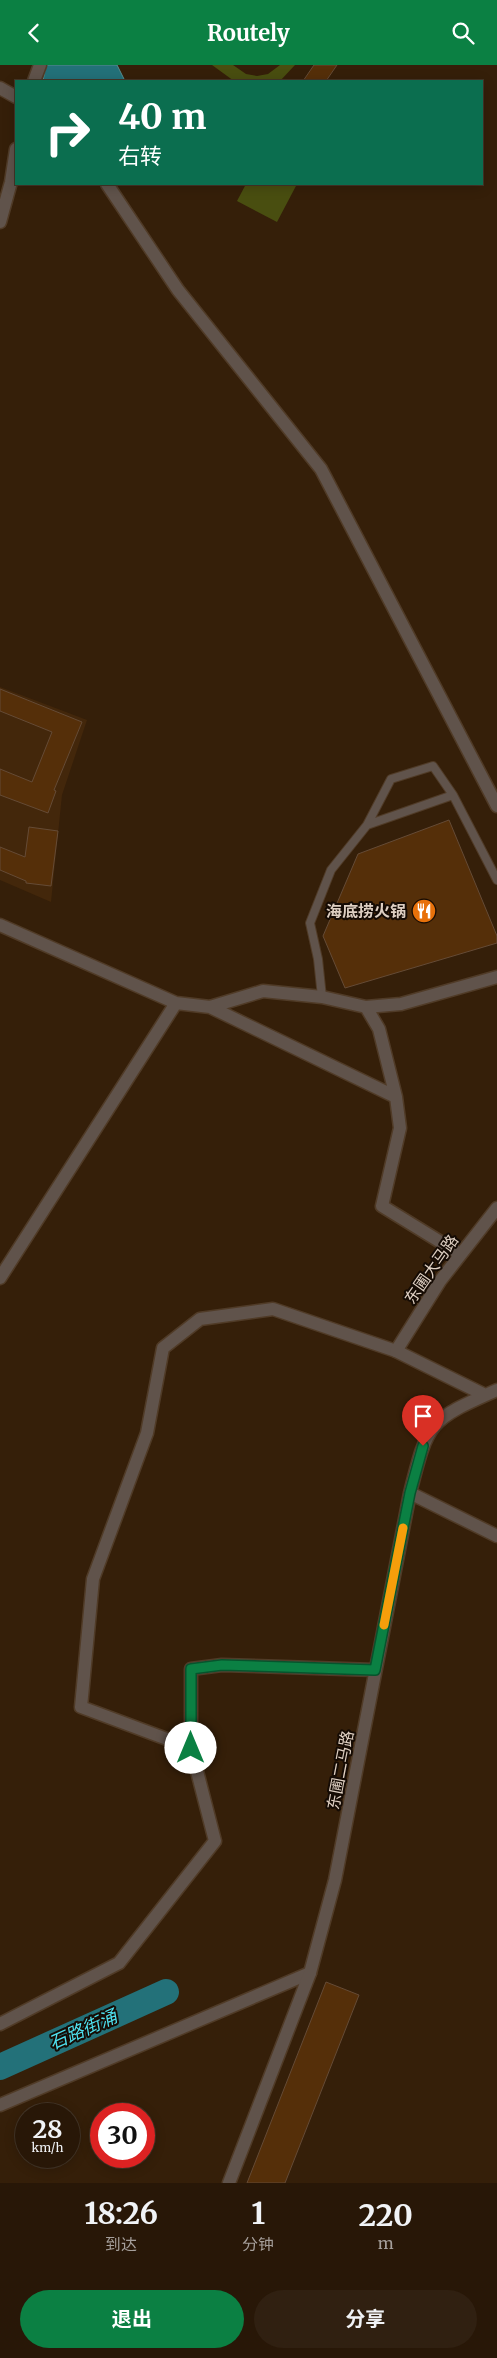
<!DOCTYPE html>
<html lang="zh">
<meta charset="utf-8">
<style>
:root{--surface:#281707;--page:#302011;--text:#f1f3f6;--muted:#a59f9b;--line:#443628;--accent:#0b8043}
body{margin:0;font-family:Merriweather,"Noto Sans SC",serif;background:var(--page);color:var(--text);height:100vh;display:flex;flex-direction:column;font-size:19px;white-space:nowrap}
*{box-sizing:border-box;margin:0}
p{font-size:16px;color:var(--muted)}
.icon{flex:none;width:28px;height:28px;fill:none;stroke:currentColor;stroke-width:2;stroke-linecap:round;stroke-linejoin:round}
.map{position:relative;height:2118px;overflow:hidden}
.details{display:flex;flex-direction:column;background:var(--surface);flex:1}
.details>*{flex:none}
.banner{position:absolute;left:15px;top:15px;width:468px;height:105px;border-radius:0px;box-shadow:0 2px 12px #0003,0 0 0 1px var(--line);background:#0b6e4f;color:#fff;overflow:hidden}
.speed{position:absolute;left:15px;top:2038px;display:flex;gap:10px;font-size:25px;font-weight:700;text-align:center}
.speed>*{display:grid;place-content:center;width:65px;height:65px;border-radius:50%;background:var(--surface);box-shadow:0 2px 12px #0003,0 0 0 1px var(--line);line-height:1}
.speed small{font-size:12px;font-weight:400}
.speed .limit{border:8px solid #d22;background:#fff;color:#111}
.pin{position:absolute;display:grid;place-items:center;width:42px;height:42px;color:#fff;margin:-51px -21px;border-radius:50% 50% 50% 0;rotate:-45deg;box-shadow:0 0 5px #0007}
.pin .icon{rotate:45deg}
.me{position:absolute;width:55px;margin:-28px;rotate:0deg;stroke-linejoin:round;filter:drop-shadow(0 0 4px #0008)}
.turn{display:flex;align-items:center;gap:18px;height:105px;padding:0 20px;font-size:22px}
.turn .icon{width:65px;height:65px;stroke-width:2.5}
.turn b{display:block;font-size:35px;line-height:42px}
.eta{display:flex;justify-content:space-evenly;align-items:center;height:85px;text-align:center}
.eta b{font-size:30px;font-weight:700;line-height:35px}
.button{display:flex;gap:10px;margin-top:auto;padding:10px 20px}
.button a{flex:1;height:58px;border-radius:30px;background:var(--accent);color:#fff;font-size:20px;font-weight:700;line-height:58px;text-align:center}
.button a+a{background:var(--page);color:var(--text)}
header{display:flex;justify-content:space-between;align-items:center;height:65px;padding:0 20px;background:var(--accent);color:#fff;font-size:22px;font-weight:700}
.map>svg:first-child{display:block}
.built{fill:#43270b}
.green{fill:#494e10}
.water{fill:#237179;stroke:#5b8d8f}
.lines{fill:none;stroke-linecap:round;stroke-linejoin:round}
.river{stroke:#237179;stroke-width:26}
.building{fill:#552f09;stroke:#654b36}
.service-casing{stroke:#503b27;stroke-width:10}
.minor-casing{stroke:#503b27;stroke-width:15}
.tertiary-casing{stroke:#503b27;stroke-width:15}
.service{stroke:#60534b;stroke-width:8}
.minor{stroke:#60534b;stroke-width:12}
.tertiary{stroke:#60534b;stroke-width:12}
.route-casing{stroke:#07532c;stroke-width:12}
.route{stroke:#0b8043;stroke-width:9}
.slow{stroke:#f59e0b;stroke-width:9}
.labels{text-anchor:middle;stroke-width:4;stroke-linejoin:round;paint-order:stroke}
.poi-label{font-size:16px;font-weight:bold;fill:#decfc2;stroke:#150b04;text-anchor:end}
.street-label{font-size:16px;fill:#decfc2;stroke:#150b04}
.water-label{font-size:18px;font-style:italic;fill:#4ee0ef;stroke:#150b04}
</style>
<header><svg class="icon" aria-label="back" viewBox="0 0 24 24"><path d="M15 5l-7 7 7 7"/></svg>Routely<svg class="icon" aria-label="search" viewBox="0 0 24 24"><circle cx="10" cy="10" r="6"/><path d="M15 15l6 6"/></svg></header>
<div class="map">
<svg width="497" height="2118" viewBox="0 0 497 2118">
<rect width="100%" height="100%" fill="#351f09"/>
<path class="built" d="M0,622L87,655L62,730L51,837L0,815Z"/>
<path class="green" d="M212,0H233L246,9L257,11L268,9L280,0H295L280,16H234Z
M246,119H297L277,157L237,136Z"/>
<path class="water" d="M46,0H117L125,16H43Z"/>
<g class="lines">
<path class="river" d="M0,2002L166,1927"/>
</g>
<path class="building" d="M314,0H337L326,16H303Z
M0,624L82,657L54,725L56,726L48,748L0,730V704L32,717L52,667L0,646Z
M449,755L497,871V878L345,923L323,871L358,789Z
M29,762L58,766L51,821L26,818V816L0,805V782L25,792Z
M326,1917L359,1930L285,2118H247Z"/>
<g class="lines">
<g class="service-casing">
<path id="service" d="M367,760L391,714L433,701L453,730
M322,932L318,894L310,858L331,805L367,760L453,730L497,815"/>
</g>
<g class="minor-casing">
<path id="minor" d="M34,16L40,0
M0,23L16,32
M107,119L178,225L321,404L497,741
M0,157L11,117L16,84
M0,860L176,938L210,942L396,1032L400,1063L382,1141L460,1189
M210,942L263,926L322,932L366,942L401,939L497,912
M366,942L379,964L396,1032
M0,1213L176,938
M191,1683L81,1642L93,1514L147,1368L163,1283L200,1254L273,1244L396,1286
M0,1959L119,1898L215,1776L191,1683V1604L222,1600L375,1605
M0,2040L310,1908"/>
</g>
<g class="tertiary-casing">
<path id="tertiary" d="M485,1330L396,1286L440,1216L497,1143
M410,1428L497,1471
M229,2118L310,1908L335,1815L410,1428C428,1356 429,1355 497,1325"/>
</g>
<use href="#service" class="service"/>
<use href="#minor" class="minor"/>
<use href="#tertiary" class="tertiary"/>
</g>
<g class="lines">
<g class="route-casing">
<path id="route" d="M191,1683V1604L222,1600L375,1605L410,1428L423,1381"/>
</g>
<use href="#route" class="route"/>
<path class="slow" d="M384,1560L403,1463"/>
</g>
<defs>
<g id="restaurant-disc" transform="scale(1.25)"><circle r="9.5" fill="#e8710a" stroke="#150b04"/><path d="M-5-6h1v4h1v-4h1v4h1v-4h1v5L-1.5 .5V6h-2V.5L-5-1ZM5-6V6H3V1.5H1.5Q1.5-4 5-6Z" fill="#fff"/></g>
</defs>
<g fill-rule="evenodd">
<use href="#restaurant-disc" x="424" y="846"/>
</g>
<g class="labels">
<g class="poi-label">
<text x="406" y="852">海底捞火锅</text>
</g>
<g class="street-label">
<text transform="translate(431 1204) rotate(-55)" y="6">东圃大马路</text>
<text transform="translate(340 1705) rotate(-79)" y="6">东圃二马路</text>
</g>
<g class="water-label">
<text transform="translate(83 1965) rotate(-24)" y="6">石路街涌</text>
</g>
</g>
</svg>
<div class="speed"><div>28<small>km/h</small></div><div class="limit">30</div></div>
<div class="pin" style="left:423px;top:1381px;background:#d93025"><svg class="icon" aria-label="arrive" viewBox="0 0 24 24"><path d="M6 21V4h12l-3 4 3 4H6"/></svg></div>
<svg class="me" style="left:191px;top:1683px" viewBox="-20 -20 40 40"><circle r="19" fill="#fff"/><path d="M0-13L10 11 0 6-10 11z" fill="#0b8043"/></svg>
<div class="banner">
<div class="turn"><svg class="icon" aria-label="right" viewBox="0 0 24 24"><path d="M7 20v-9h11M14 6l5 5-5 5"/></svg><div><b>40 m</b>右转</div></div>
</div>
</div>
<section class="details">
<div class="eta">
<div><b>18:26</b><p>到达</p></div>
<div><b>1</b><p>分钟</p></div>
<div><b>220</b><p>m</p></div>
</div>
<div class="button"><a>退出</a><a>分享</a></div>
</section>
